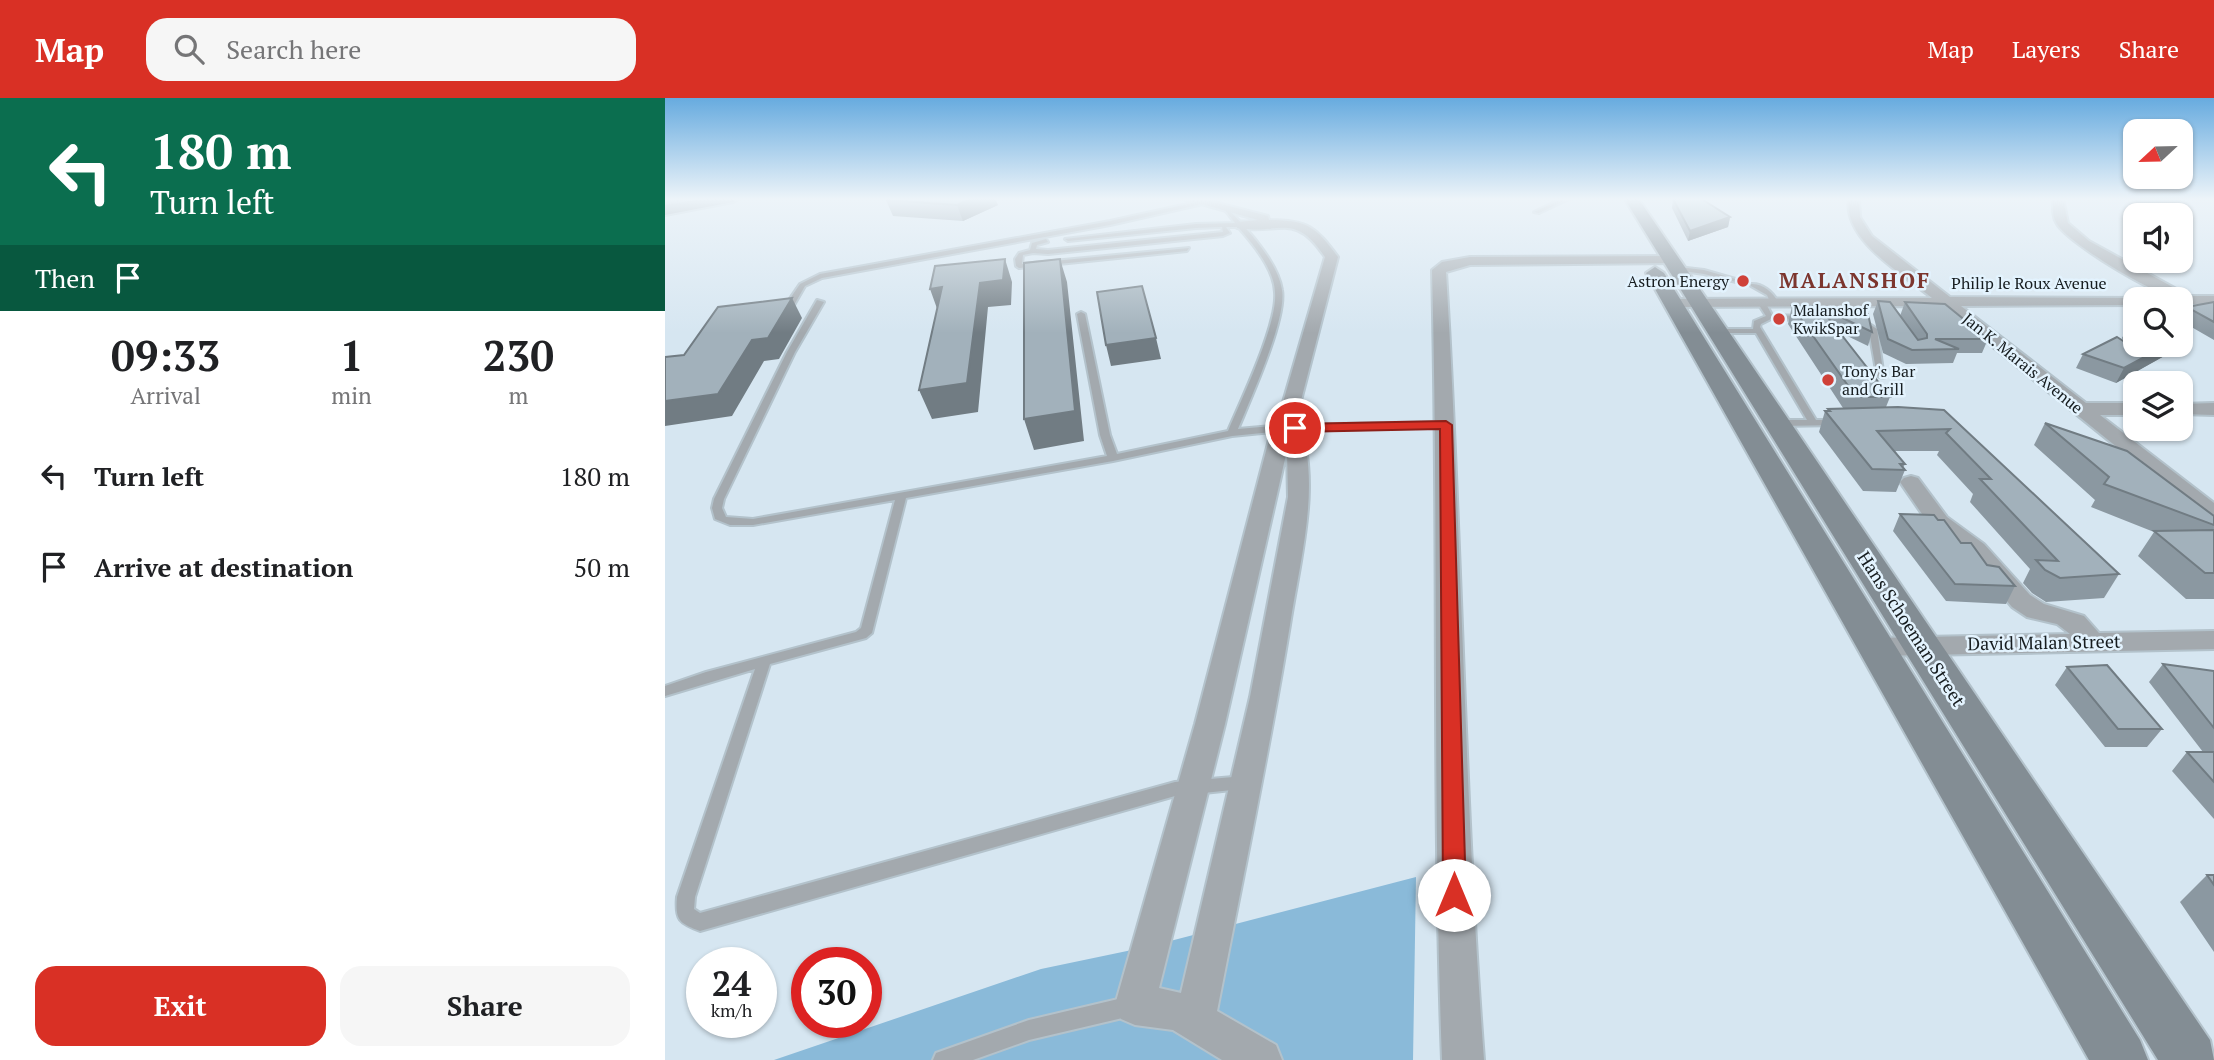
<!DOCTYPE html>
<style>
:root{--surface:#fff;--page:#f6f6f6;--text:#202124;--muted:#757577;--accent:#d93025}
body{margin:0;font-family:"PT Serif",serif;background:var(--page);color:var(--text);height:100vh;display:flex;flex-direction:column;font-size:26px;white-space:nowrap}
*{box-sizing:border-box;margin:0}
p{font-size:23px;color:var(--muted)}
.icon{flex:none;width:38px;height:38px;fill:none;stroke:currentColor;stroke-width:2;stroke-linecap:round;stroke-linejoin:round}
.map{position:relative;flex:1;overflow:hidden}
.panel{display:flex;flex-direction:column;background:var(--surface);width:665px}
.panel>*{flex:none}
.hud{background:#0b6e4f;color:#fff;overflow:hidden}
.needle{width:46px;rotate:248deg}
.fabs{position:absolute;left:1458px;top:21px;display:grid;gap:14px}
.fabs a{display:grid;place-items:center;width:70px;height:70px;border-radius:14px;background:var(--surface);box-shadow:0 2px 5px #0004;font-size:35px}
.speed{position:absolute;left:21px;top:849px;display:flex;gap:14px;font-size:35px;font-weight:700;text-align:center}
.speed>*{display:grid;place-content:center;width:91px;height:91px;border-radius:50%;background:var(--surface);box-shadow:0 2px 5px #0004;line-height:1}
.speed small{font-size:18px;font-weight:400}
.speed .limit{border:10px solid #d22;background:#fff;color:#111}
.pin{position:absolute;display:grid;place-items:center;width:60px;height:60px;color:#fff;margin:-30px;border:4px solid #fff;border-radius:50%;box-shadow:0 2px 7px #0007}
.me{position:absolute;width:77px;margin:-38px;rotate:0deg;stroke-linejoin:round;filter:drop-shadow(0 0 5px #0008)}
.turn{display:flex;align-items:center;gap:24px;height:147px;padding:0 35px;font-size:32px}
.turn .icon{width:91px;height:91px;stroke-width:2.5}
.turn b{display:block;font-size:49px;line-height:60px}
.then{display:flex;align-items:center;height:66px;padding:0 35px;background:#0003;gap:14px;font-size:26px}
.eta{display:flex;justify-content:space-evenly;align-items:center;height:119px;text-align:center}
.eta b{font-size:42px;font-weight:800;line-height:49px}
.action{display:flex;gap:14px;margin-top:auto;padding:14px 35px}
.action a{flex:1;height:80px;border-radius:21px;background:var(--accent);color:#fff;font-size:28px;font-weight:800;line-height:80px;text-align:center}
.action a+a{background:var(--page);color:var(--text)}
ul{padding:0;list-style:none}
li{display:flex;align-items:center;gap:21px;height:91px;padding:0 35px}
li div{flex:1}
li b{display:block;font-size:26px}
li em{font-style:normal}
header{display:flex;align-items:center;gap:42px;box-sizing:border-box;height:98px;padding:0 35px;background:var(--accent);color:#fff}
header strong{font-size:33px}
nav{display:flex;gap:38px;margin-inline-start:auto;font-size:24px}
.search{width:490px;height:63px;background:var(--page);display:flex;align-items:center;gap:18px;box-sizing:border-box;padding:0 24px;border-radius:21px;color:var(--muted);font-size:26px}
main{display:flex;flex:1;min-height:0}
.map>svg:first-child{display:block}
.green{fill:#8abad9}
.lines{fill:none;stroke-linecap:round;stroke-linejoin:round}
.service-casing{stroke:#b3c2cb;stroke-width:4}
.minor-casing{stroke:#b3c2cb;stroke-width:4}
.secondary-casing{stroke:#b3c2cb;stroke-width:4}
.service{fill:#a3a9ae;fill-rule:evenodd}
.minor{fill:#a3a9ae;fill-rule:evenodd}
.secondary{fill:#838d94;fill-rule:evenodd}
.wall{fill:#8b98a1}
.shaded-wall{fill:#717c83}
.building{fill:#a2b1bb;stroke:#717c83;stroke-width:2}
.route{fill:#d93025;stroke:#8d1f18;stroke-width:2}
.poi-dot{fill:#cf4139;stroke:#e3f3fe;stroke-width:2.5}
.labels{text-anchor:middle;stroke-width:5;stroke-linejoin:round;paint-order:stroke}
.far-poi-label{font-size:16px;fill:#161c1f;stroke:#e3f3fe;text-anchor:start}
.far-street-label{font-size:16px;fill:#161c1f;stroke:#e3f3fe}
.street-label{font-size:18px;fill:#161c1f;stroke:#e3f3fe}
.far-district-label{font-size:21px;font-weight:bold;letter-spacing:2px;fill:#7c362f;stroke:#e3f3fe}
</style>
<header>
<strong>Map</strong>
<div class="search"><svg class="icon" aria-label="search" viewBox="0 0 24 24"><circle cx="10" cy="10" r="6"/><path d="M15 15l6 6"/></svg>Search here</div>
<nav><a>Map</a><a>Layers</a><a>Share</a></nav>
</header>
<main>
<section class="panel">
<div class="hud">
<div class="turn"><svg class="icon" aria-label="left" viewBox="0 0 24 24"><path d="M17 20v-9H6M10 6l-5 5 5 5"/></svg><div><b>180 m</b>Turn left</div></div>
<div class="then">Then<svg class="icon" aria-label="arrive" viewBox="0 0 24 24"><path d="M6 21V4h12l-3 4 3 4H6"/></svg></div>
</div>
<div class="eta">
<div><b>09:33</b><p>Arrival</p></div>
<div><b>1</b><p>min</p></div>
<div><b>230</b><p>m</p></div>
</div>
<ul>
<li><svg class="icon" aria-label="left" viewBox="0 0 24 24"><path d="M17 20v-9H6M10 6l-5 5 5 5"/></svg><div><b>Turn left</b></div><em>180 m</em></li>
<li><svg class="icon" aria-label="arrive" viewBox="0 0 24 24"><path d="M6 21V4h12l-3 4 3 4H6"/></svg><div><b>Arrive at destination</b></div><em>50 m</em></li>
</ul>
<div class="action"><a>Exit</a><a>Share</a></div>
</section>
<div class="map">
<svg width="1549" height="962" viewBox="0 0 1549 962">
<rect width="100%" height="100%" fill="#d6e6f1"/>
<path class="green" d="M751,779L748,962H109L376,871L486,848Z"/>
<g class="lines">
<g class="service-casing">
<path id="service" d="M18,100H27L3,108L0,106Z
M898,100H906L874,115L869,114Z
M536,103L538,106L445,127L157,180L140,188L129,207L122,205L135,186L155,176L445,123Z
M560,112H564C582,131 613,164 617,192C622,221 585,302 573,331L617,327L781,324L784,325V329L617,333L567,338L448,363L241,400L207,535L201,540L105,566L30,799L29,811L35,815L510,684L580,678L586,680L588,685L586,690L510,698L35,833C14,825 10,822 12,799L90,571L0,598V588L41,574L191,534L196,530L230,402L88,427H65L50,421L47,410L49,401L122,254L152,202L159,204L130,254L59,401L57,410L61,419L88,421L442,358L435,337L412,216L416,214L420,216L445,337L452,356L563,333C576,302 613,226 610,194C609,171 588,146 573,129H561L565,135L558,138L383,156L368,155L358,157L357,166L524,150L522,153L354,170L351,168L350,161L354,155L365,152L367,145L381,141L383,144L372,147L371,151L383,152L558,134L557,129L531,130L403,143L400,141L531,126L570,125Z
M1013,169L1039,172L1074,182L1071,184L1039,176L1011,172V170Z
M1086,186C1097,185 1108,194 1113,204L1112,206H1106L1102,197L1086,188Z
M1093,202H1099L1107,217L1139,218L1143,220L1139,222L1106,221L1096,226L1095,229L1151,322H1172L1177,325L1175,327L1112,328L1107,325L1112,322H1142L1091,235H1052L1048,233L1052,231H1088L1089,223L1101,218L1092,204Z
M1189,220H1195L1212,231L1219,280L1212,278L1204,232L1189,224Z
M466,898L473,901L476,908L473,915L466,918L364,942L308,962H268L271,955L364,922Z"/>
</g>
<g class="minor-casing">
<path id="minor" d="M515,100H533L603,118L604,122C643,122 651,129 673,159L632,318C658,383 635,460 625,527C604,656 577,784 552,913L611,947L617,962H557L508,932L470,927L456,921L450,907L530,626L607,330L614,318L660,159C629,113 615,137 572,130V124L593,122ZM622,352L623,399L585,599L516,895L494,890L560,626Z
M1184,100H1194L1195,119L1207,138L1285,199L1475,200L1470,201V207L1296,208L1421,305H1470V317H1435L1549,405V423L1541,421L1277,208L1007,209L1000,205L1007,201L1267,200C1238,176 1177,142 1184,100Z
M1388,100H1398L1403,125L1424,143L1524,198H1549V206H1516V201C1495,201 1403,145 1392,126C1387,119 1388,109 1388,100Z
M1007,158L1014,162L1012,165L805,167L781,174C797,436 799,700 819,962H777C767,699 774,435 767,172L777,164L805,159Z
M1549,305V317L1516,316V306Z
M1246,378L1253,380L1282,419L1319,446L1365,497L1379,506L1419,518L1434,535L1549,533V551L1210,558L1200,556L1197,549L1200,542L1210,540L1405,536L1392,526L1362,519L1347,509L1303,456L1266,429L1235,384L1239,380Z"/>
</g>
<g class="secondary-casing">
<path id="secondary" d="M42,100H75L68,104L0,117V107Z
M959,100H973L1545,942L1549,962H1493Z
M990,169L999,175L1475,942L1483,962H1424L981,175Z"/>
</g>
<use href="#service" class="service"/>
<use href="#minor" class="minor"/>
<use href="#secondary" class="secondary"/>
</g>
<path class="wall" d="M1008,101L1065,119L1063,129L1023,143L1007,110Z
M221,102L333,107L298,123L228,118Z
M1213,203L1235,218L1240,204L1323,241L1317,255H1292L1288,265L1241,266L1218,255L1208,216Z
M1549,204V242L1516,223V220L1522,209Z
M1127,208L1161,218L1163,213L1207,234L1203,248L1174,234L1225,299L1221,309L1279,312L1454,476L1439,500L1381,504L1367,495L1358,485L1365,471L1305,404L1308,396L1272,357L1274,353H1230L1240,366L1238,370L1240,372L1231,394L1198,393L1154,334L1160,313H1163V311L1178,310L1123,226Z
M1464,226L1470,228V247H1507L1501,257L1451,285L1411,270L1418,256L1459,244L1457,240Z
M1380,325L1549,418V501H1521L1473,458L1489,434L1426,409L1430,402L1369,347Z
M1235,416L1273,422L1296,445L1350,488L1341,506L1281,503L1228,433Z
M1498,566L1549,573V721L1507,673L1522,654H1538L1484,584Z
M1402,569L1497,631L1482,649H1440L1390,587Z
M1542,777H1549V854L1515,804Z"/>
<path class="shaded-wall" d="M308,100H330L333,107L298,123L292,107Z
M1065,119L1063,129L1023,143L1025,133Z
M340,161L347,184L346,207L323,209L313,314L267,321L254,292L315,185Z
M395,161L402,184L419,343L369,352L359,321Z
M277,189L274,216L265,191Z
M127,200L137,220L114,261L99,263L67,318L0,328V303L87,242Z
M491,240L496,261L446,268L441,247Z
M1502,247H1507L1501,257L1451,285L1459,270Z"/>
<path class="building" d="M227,100H308L292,107L221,102Z
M1035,100L1065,119L1025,133L1008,101Z
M340,161L338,182L315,185L302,285L254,292L277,189L265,191L270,168Z
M395,161L410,313L359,321V165Z
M477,188L491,240L441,247L432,194Z
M127,200L103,240L87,242L53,296L0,303V259L19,257L53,209Z
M1213,203L1225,204L1253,242L1262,240V236L1240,204L1280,206L1323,241H1270L1294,251L1247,252L1223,241Z
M1549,204V224L1522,209Z
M1127,208H1154L1225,299H1191Z
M1163,213L1203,216L1207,234Z
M1464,226L1470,228V238Z
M1452,239L1480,257L1474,247H1502L1459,270L1418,256Z
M1233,309L1279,312L1454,476L1395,480L1380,472L1371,462L1393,463L1315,381H1326L1281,335L1285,331L1212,333L1240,366H1235L1240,372L1207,371L1160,313H1165L1163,311Z
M1380,325L1462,353L1549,418V427L1439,386L1444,379Z
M1235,416L1269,417L1273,422H1279L1296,445H1306L1322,467L1334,469L1350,488L1290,486Z
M1549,432V475H1540L1489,433Z
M1498,566L1549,573V630Z
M1442,567L1497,631H1453L1402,569Z
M1522,654H1549V684Z
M1542,777H1549V787Z"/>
<linearGradient id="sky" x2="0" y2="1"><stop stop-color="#67abdf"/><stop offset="0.43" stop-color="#edf4f9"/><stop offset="1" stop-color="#edf4f9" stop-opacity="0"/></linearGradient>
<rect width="1549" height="235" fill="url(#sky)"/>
<path class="route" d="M781,323L787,327L801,797L798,805L789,808L781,805L778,797L775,331L630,334L623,330L630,326Z"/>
<g class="poi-dot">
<circle cx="1078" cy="183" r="7"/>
<circle cx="1114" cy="221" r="7"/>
<circle cx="1163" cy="282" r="7"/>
</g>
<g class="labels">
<g class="far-poi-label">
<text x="1064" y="189" text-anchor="end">Astron Energy</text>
<text x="1128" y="218">Malanshof<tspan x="1128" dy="18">KwikSpar</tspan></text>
<text x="1177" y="279">Tony's Bar<tspan x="1177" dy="18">and Grill</tspan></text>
</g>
<g class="far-street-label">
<text x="1364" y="191">Philip le Roux Avenue</text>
<text transform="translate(1358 265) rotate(39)" y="6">Jan K. Marais Avenue</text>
</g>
<g class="street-label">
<text transform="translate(1246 531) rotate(57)" y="6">Hans Schoeman Street</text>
<text transform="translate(1379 545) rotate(-1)" y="6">David Malan Street</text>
</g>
<g class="far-district-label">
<text x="1190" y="190">MALANSHOF</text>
</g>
</g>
</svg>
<div class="fabs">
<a><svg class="needle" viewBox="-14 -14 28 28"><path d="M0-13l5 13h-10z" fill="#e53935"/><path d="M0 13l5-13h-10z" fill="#757577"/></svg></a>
<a><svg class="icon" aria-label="sound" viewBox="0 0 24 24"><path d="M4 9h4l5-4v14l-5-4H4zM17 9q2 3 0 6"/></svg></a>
<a><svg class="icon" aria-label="search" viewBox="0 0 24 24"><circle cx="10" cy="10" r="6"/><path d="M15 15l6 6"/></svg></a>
<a><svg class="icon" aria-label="layers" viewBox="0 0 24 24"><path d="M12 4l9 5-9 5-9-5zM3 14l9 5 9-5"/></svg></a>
</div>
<div class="speed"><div>24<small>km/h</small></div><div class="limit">30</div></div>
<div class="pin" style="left:630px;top:330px;background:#d93025"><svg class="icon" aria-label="arrive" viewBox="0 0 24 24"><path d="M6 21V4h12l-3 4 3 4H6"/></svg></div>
<svg class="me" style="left:789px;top:797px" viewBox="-20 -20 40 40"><circle r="19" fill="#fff"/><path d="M0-13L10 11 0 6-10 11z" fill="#d93025"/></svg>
</div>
</main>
